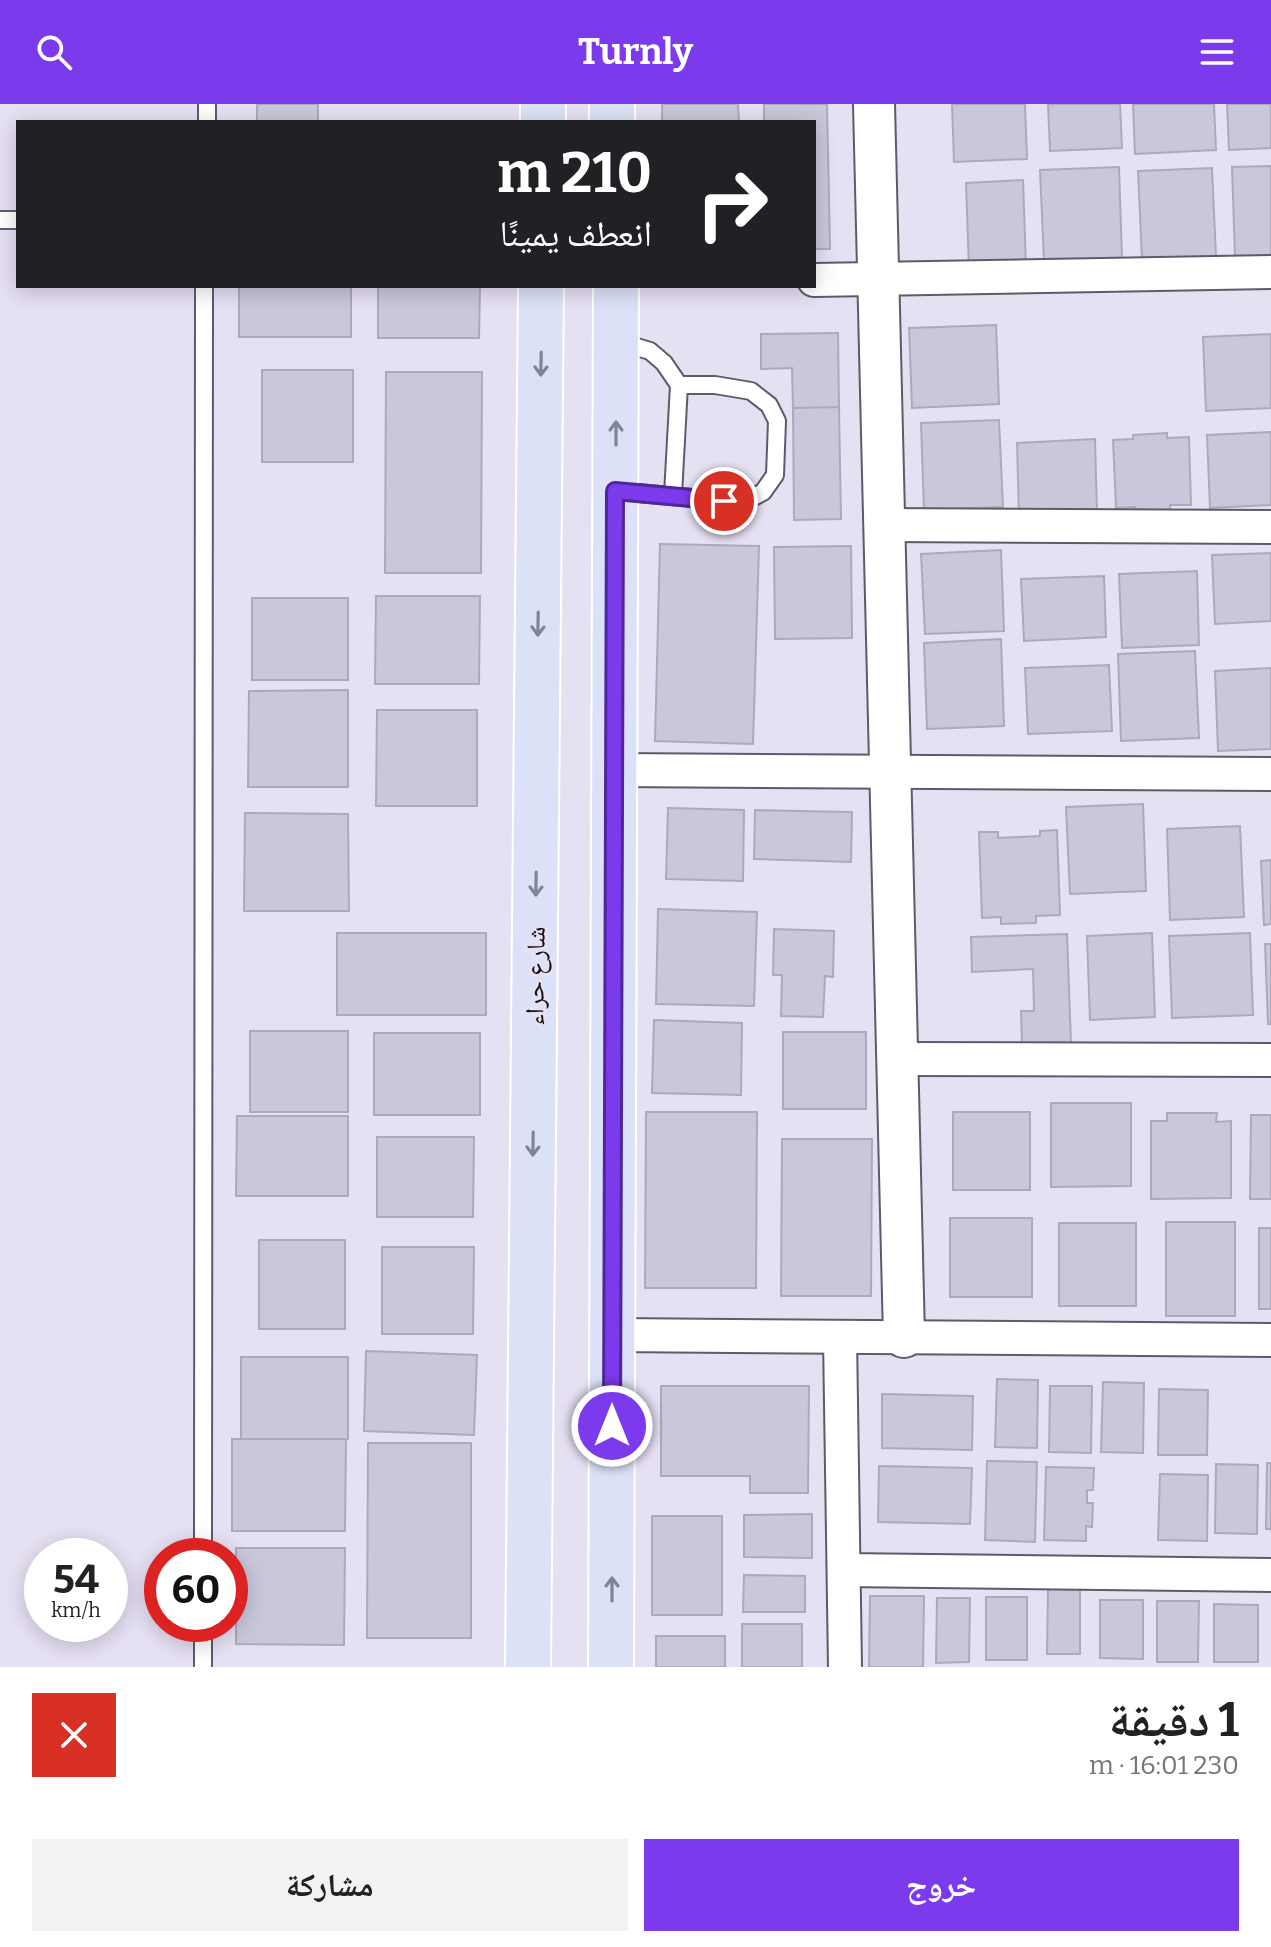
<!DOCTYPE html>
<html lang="ar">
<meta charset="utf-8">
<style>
:root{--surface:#fff;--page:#f2f2f2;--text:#222;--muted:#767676;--accent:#7c3aed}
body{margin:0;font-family:Bitter,"Noto Naskh Arabic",serif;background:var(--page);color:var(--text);direction:rtl;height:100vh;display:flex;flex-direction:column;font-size:30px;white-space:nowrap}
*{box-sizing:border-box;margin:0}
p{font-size:26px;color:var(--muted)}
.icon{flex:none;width:44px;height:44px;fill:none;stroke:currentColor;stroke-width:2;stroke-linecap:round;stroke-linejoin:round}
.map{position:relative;height:1563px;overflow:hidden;direction:ltr}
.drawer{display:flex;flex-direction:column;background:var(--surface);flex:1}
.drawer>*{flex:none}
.hud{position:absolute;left:16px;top:16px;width:800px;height:168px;border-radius:0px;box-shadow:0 4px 20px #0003;direction:rtl;background:#202124;color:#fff;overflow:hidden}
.speed{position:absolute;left:24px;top:1434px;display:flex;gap:16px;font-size:40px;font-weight:700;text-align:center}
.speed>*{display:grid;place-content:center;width:104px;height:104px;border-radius:50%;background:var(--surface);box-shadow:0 4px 20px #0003;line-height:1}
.speed small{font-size:20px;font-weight:400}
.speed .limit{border:12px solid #d22;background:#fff;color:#111}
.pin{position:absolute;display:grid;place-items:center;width:68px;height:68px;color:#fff;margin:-34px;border:4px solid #fff;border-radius:50%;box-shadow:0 2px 8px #0007}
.me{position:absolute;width:88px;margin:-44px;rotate:0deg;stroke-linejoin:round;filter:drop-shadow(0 0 6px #0008)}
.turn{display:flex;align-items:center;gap:28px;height:168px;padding:0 32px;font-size:36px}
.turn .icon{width:104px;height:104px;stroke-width:2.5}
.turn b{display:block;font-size:56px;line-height:68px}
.round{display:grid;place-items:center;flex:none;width:84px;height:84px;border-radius:0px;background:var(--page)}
.headline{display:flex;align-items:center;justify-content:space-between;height:136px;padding:0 32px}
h1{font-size:48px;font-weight:700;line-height:60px}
.action{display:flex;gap:16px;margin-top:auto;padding:16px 32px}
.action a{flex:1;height:92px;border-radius:0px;background:var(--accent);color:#fff;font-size:32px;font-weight:700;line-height:92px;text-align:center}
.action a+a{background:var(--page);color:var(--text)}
header{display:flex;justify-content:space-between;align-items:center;height:104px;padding:0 32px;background:var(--accent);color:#fff;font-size:36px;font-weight:700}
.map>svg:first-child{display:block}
.building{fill:#c9c8db;stroke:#abaabc;stroke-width:2}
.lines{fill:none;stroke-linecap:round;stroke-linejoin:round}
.service-casing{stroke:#5f5a69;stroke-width:20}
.minor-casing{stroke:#5f5a69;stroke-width:36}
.tertiary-casing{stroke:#5f5a69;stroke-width:44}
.primary-casing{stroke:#fff;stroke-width:48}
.service{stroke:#fff;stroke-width:16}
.minor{stroke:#fff;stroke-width:32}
.tertiary{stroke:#fff;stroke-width:40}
.primary{stroke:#dbe2f7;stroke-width:44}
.oneway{stroke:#818492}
.route-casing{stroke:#51269a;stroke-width:20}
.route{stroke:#7c3aed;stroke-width:14}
.labels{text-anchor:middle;stroke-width:6;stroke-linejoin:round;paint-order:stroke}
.street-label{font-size:26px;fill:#121016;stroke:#e6e0f3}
</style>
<header><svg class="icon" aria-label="menu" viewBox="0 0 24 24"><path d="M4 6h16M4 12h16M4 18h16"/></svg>Turnly<svg class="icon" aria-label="search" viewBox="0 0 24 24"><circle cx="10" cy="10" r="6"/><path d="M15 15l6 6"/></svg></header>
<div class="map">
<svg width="1271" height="1563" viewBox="0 0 1271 1563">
<rect width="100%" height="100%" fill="#e6e0f3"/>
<path class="building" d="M257,0H318V18H257Z
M662,0H738L739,18H662Z
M764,0H827L830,145H814V18H764Z
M952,0H1025L1027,55L954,58Z
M1048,0H1120L1122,44L1050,47Z
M1133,0H1214L1216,46L1135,50Z
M1227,0H1271V44L1229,46Z
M1271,62V152L1235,153L1232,63Z
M1119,63L1122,154L1044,158L1040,66Z
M1212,64L1216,153L1142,156L1138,67Z
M1023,76L1026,163L969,165L966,79Z
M239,182H351V233H239Z
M378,182H480L479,234H378Z
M996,221L999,300L912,304L909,224Z
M838,229L839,303L793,304L792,264L761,265V230Z
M1271,230V304L1206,307L1203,233Z
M262,266H353V358H262Z
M386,268H482L481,469H385Z
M839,303L841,415L794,416L793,304Z
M999,316L1003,403L924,406L921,319Z
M1271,328V401L1210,404L1207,331Z
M1167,329V334L1189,333L1191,401H1170V407L1136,408L1135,403L1116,404L1113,336L1133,335V331Z
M1095,335L1097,410L1019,413L1017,339Z
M660,440L759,442L753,640L655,637Z
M851,442L852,534L775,535L774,443Z
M1001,446L1004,527L925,530L921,450Z
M1271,449V517L1215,520L1212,451Z
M1197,467L1199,541L1122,544L1119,470Z
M1104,472L1106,533L1024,537L1021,475Z
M376,492H480L479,580H375Z
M252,494H348V576H252Z
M1001,535L1004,622L927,625L924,539Z
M1195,547L1199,634L1121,637L1118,550Z
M1109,561L1112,627L1028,630L1025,564Z
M1271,564V645L1218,647L1215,567Z
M348,586V683H248L249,587Z
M377,606H477V702H376Z
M1143,700L1146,787L1070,790L1066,703Z
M668,704L744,706L743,777L666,775Z
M755,706L852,708L851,758L754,755Z
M245,709L348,710L349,807H244Z
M1240,722L1244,813L1170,816L1167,725Z
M1057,726L1060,811L1036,812V819L1001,820V813L982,814L979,728H998V734L1040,732V727Z
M1271,756V820L1264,821L1261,757Z
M658,805L757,808L754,902L656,900Z
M774,825L834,827L833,873L825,872L823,913L781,912L782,871H773Z
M337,829H486V911H337Z
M1152,829L1155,913L1090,916L1087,832Z
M1250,829L1253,911L1172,914L1169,832Z
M1067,830L1071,939L1022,941L1021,907H1034L1033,865L972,868L971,833Z
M1265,840H1271V920H1268Z
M654,916L742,919L741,991L652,989Z
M250,927H348V1008H250Z
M783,928H866V1005H783Z
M374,929H480V1011H374Z
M1051,999H1131V1082L1051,1083Z
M646,1008H757L756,1184H645Z
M953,1008H1030V1086H953Z
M1167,1009H1217L1216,1018L1231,1017V1094L1151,1095V1017H1167Z
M1251,1011H1271V1095H1250Z
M237,1012H348V1092H236Z
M377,1033H474L473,1113H377Z
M782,1035H872L871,1192H781Z
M950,1114H1032V1193H950Z
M1166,1118H1235V1212H1166Z
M1059,1119H1136V1202H1059Z
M1259,1124H1271V1205H1259Z
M259,1136H345V1225H259Z
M382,1143H474L473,1230H382Z
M366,1247L477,1251L474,1331L364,1327Z
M241,1253H348V1335H241Z
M997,1275L1038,1276L1037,1344L995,1343Z
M1103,1278L1144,1279L1143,1349L1101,1348Z
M661,1282H809L808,1389H750V1372H661Z
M1050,1282H1092L1091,1349L1049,1348Z
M1159,1285L1208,1286L1207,1351H1158Z
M882,1290L973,1292L972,1346L882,1344Z
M232,1335H346L345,1427H232Z
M368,1339H471V1534H367Z
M987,1357L1037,1358L1035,1438L985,1436Z
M1267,1359H1271V1425H1266Z
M1216,1360L1258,1361L1257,1430L1215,1429Z
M879,1362L972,1364L970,1420L878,1418Z
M1046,1363L1094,1364L1093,1386H1087V1399H1093L1092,1423L1086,1422V1437L1044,1436Z
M1160,1370L1208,1371L1207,1437L1158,1436Z
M812,1410V1454L744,1453V1411Z
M652,1412H722V1511H652Z
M236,1444H345L344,1541L236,1540Z
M744,1471L805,1472V1508H743Z
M1048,1485H1080V1550H1047Z
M870,1492H924L923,1563H869Z
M986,1493H1027V1556H986Z
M937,1494H970L969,1558L936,1559Z
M1100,1496H1143V1555L1100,1554Z
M1157,1497H1199L1198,1558H1157Z
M1214,1500L1258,1501V1558H1214Z
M742,1520H802V1563H742Z
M656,1532H725V1563H656Z"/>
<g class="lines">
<g class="service-casing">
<path id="service" d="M207,18V0
M0,116H18
M617,237L650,247L664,259L679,281L673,391
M617,387L724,397H746L763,388L775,371L777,317L769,301L751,287L715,281H679
M203,1452L204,182
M203,1563V1520"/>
</g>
<g class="minor-casing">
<path id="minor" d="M814,176L1271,168
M884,421L1271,423
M614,666L1271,670
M897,955L1271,956
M613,1231L1271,1236
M840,1233L845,1563
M844,1466L1271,1471"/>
</g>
<g class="tertiary-casing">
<path id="tertiary" d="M874,0L904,1233"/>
</g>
<g class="primary-casing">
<path id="primary" d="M543,18V0
M612,18V0
M528,1563L541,182
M611,1563L616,182"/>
</g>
<use href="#service" class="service"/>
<use href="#minor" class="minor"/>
<use href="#tertiary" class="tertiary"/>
<use href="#primary" class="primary"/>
</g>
<defs><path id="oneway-shaft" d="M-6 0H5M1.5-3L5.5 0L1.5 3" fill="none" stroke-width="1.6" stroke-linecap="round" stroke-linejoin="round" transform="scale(2)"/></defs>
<g class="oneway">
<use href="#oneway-shaft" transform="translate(541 260) rotate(91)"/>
<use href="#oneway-shaft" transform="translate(616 329) rotate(-90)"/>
<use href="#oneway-shaft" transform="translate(538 520) rotate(91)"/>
<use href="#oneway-shaft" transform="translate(536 780) rotate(91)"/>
<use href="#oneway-shaft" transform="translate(533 1040) rotate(91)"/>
<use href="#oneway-shaft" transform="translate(612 1485) rotate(-90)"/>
</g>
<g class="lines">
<g class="route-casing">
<path id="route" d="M612,1322L615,387L724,397"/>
</g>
<use href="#route" class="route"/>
</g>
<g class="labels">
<g class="street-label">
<text transform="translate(535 872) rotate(-89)" y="9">شارع حراء</text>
</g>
</g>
</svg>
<div class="speed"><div>54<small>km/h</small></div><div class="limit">60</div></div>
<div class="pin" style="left:724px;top:397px;background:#d93025"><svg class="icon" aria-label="arrive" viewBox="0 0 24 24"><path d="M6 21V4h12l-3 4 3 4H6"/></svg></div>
<svg class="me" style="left:612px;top:1322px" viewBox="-20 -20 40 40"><circle r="17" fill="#7c3aed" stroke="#fff" stroke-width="3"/><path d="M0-11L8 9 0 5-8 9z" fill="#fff"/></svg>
<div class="hud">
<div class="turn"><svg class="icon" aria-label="right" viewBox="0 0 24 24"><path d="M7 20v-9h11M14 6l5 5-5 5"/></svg><div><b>210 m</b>انعطف يمينًا</div></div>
</div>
</div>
<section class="drawer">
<div class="headline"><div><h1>1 دقيقة</h1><p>230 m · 16:01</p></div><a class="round" style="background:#d93025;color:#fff"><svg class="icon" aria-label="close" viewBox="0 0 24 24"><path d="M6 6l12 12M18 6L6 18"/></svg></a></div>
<div class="action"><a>خروج</a><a>مشاركة</a></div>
</section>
